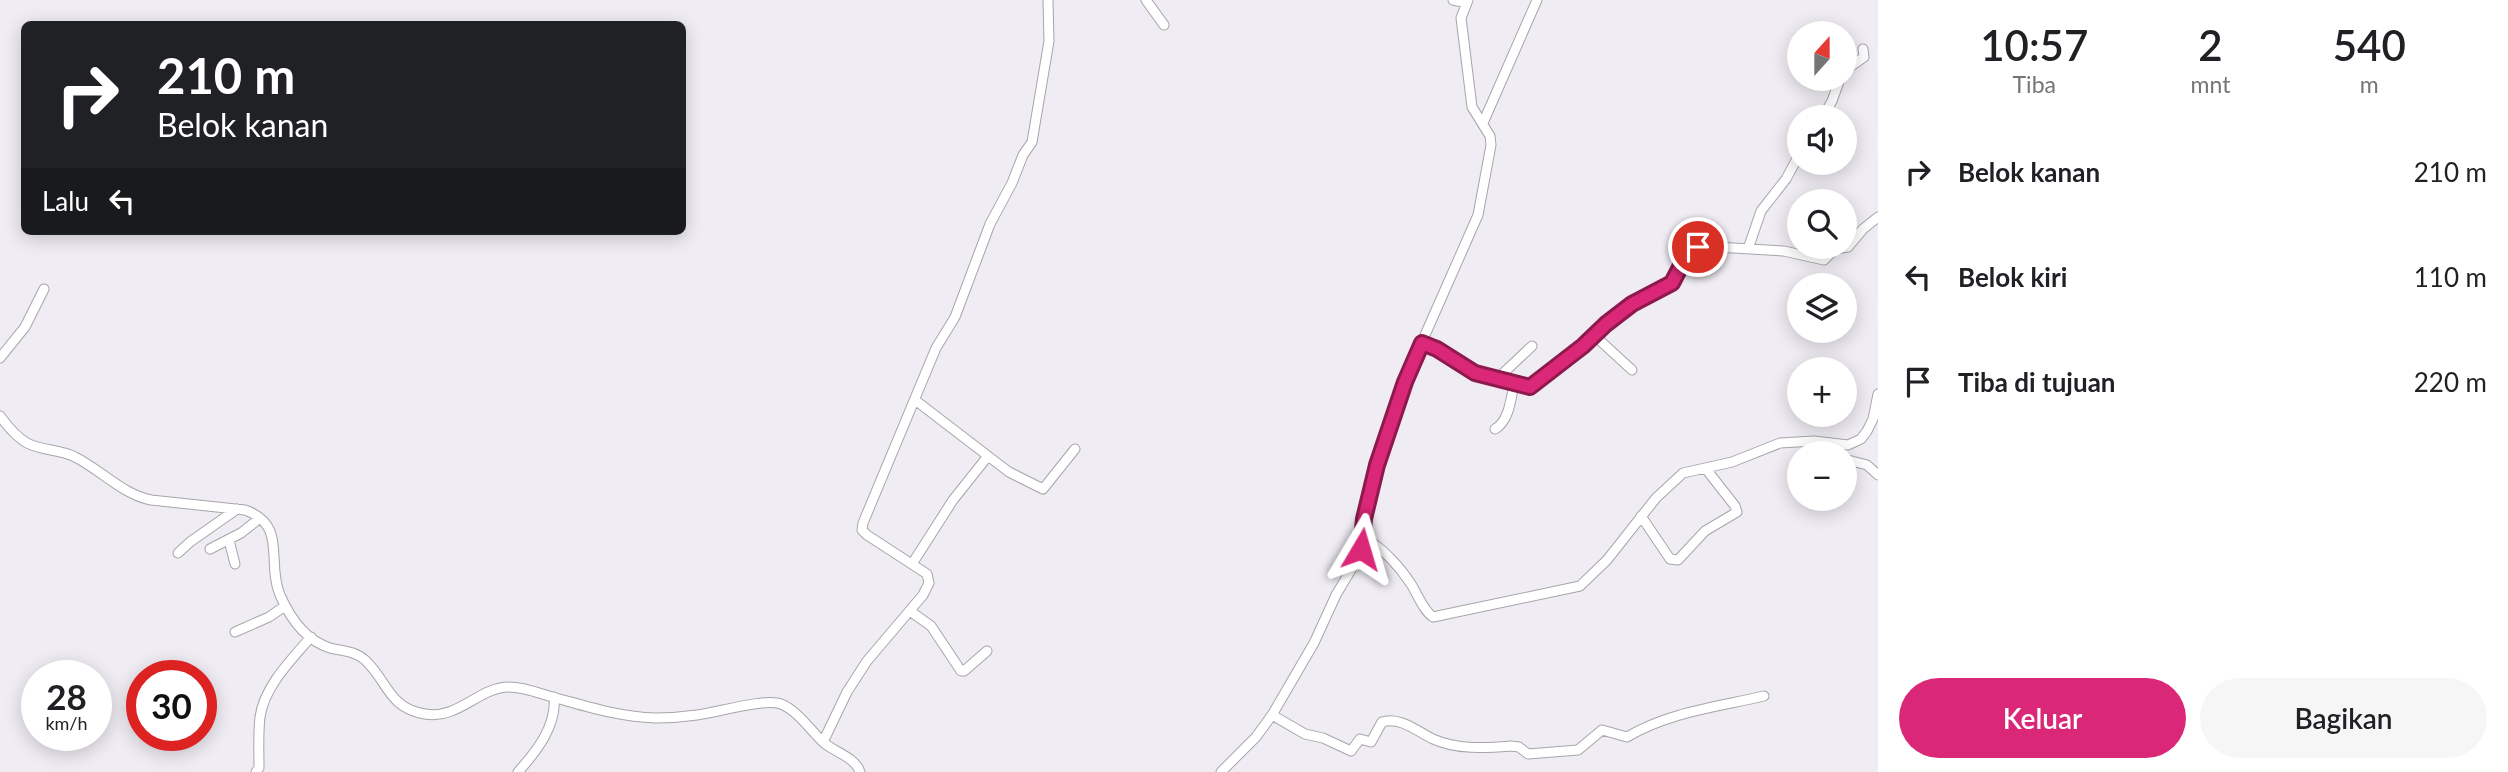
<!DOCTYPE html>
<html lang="id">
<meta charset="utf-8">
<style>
:root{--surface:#fff;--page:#f6f6f6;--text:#202124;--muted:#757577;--accent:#db2777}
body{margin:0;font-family:Lato,sans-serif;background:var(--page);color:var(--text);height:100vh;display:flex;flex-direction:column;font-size:26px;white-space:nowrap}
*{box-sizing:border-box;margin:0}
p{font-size:23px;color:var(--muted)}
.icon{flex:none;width:38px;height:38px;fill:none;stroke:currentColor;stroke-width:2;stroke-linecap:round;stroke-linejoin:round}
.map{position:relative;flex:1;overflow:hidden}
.side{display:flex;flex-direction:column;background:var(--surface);width:630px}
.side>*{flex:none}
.hud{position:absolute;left:21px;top:21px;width:665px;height:214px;border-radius:10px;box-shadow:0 4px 18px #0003;background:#202124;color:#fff;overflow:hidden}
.needle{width:46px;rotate:21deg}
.tools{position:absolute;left:1787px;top:21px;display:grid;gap:14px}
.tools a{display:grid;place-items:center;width:70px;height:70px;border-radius:50%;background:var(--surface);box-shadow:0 4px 18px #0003;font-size:35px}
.speed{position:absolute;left:21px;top:660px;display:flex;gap:14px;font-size:35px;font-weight:700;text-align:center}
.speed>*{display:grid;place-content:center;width:91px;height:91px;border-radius:50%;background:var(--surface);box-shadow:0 4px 18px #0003;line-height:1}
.speed small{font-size:18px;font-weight:400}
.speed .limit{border:10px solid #d22;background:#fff;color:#111}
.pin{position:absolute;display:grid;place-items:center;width:60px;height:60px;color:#fff;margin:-30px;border:4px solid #fff;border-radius:50%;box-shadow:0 2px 7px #0007}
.me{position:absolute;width:77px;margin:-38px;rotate:7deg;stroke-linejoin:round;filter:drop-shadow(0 0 5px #0008)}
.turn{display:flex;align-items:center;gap:24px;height:147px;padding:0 21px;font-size:32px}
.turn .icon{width:91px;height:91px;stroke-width:2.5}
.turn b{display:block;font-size:49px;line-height:60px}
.then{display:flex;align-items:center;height:66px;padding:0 21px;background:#0003;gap:14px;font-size:26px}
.eta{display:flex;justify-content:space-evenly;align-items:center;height:119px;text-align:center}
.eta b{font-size:42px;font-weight:600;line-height:49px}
.cta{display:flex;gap:14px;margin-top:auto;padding:14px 21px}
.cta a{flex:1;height:80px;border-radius:42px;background:var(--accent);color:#fff;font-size:28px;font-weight:600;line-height:80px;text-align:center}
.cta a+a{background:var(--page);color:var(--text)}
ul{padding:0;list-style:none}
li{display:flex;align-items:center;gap:21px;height:105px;padding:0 21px}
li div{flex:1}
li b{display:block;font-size:26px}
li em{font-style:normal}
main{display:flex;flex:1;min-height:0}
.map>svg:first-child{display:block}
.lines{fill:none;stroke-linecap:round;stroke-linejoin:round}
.street-casing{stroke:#a7a5aa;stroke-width:11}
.street{stroke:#fff;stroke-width:9}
.route-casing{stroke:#8e194d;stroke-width:18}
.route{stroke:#db2777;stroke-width:12}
</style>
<main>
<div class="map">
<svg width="1878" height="772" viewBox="0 0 1878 772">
<rect width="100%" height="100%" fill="#efecf3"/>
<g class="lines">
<g class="street-casing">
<path id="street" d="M1146,0L1164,25
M1453,0L1467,3
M1844,71L1864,57L1863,49
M1823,117L1832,101L1840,79
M1483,123L1537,0
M1748,249L1761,211L1786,179L1799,155
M1595,336L1632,370
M1422,343L1437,349L1475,373L1530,387L1583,346L1632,304L1672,283L1691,248L1717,247L1784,251L1824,260L1835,249L1848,247L1863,229L1878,217
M0,358L25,327L44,289
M1497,379L1532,346
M915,400L988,456
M0,416C8,427 16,437 27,443C42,451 60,449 75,457C101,470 122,494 151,500L245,510C288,525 266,562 280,595C290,618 305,640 330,648C342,651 355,651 365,660C388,681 388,708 425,714C458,720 479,687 509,687C525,687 541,694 556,698C589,707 620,717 655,718C668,718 683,717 697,715C716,713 764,698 781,704C797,710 811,731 824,743C835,752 856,758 860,772
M1495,429C1509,421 1511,399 1514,384
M1844,459L1867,465L1878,475
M1641,516L1670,559L1678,560L1705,531L1737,512L1735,506L1706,469
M1363,537C1382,547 1400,567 1411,584C1418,595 1423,610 1433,617L1580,586L1607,560L1656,498L1683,473L1732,462L1780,443L1814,441L1848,445L1861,439L1867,431L1873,419L1878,394
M229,540L235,564
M210,549L241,533L260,518
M178,553L190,542L237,509
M912,564L953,500L988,456L1009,472L1043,489L1075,449
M910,611L931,626L961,671H964L987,651
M235,632L269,617L285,606
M1272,715L1305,734L1323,738L1351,751L1360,739L1371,742L1382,722C1400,716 1418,732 1433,739C1457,750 1486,748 1511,746L1519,747L1528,754L1578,750L1602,730L1627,737C1669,712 1717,707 1764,696
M823,742L847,692L867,661L923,595L929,583L927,574L867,535L862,530L863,523L936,348L955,317L990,224L1012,183L1023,155L1032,142L1049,41L1048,0
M256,772L259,768C259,751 258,734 260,717C264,687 291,660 311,637
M518,772C536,752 557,726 554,697
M1221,772L1256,737L1272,715L1314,643L1336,595L1355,563L1363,537L1364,519L1378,465L1414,360L1478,215L1491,145L1490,136L1472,107L1461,18L1468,0"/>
</g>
<use href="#street" class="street"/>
</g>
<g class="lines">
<g class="route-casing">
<path id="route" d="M1361,549L1364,519L1377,465L1405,382L1422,343L1437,349L1475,373L1530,387L1583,346L1606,324L1632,304L1672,283L1688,252L1692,248L1698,247"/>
</g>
<use href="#route" class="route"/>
</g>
</svg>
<div class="tools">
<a><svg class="needle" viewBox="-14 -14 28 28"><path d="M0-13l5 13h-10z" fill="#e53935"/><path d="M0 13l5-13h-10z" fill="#757577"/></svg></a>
<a><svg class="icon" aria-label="sound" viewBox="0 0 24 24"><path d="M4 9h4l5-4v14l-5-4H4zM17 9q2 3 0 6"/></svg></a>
<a><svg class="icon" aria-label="search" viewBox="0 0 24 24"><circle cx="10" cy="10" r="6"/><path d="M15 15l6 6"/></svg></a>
<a><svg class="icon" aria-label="layers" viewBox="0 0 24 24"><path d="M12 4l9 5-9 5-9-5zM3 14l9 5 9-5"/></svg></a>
<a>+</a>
<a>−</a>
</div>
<div class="speed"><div>28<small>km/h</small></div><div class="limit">30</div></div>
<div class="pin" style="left:1698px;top:247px;background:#d93025"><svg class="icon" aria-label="arrive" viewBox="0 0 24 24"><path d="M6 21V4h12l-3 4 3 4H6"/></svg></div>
<svg class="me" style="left:1361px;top:549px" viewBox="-20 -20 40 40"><path d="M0-17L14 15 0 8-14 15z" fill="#db2777" stroke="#fff" stroke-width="4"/></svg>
<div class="hud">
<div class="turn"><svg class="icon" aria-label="right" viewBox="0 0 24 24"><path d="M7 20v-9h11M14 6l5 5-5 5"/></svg><div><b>210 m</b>Belok kanan</div></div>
<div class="then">Lalu<svg class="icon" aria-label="left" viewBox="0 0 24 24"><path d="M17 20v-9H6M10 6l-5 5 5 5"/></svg></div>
</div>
</div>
<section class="side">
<div class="eta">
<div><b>10:57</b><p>Tiba</p></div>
<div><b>2</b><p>mnt</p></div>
<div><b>540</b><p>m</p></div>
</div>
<ul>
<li><svg class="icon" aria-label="right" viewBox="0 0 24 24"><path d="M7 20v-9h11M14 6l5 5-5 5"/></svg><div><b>Belok kanan</b></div><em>210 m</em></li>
<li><svg class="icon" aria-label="left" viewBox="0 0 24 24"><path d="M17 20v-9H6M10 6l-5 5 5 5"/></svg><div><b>Belok kiri</b></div><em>110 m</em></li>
<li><svg class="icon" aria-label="arrive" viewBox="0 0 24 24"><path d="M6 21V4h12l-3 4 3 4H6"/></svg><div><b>Tiba di tujuan</b></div><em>220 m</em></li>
</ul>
<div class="cta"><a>Keluar</a><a>Bagikan</a></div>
</section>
</main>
